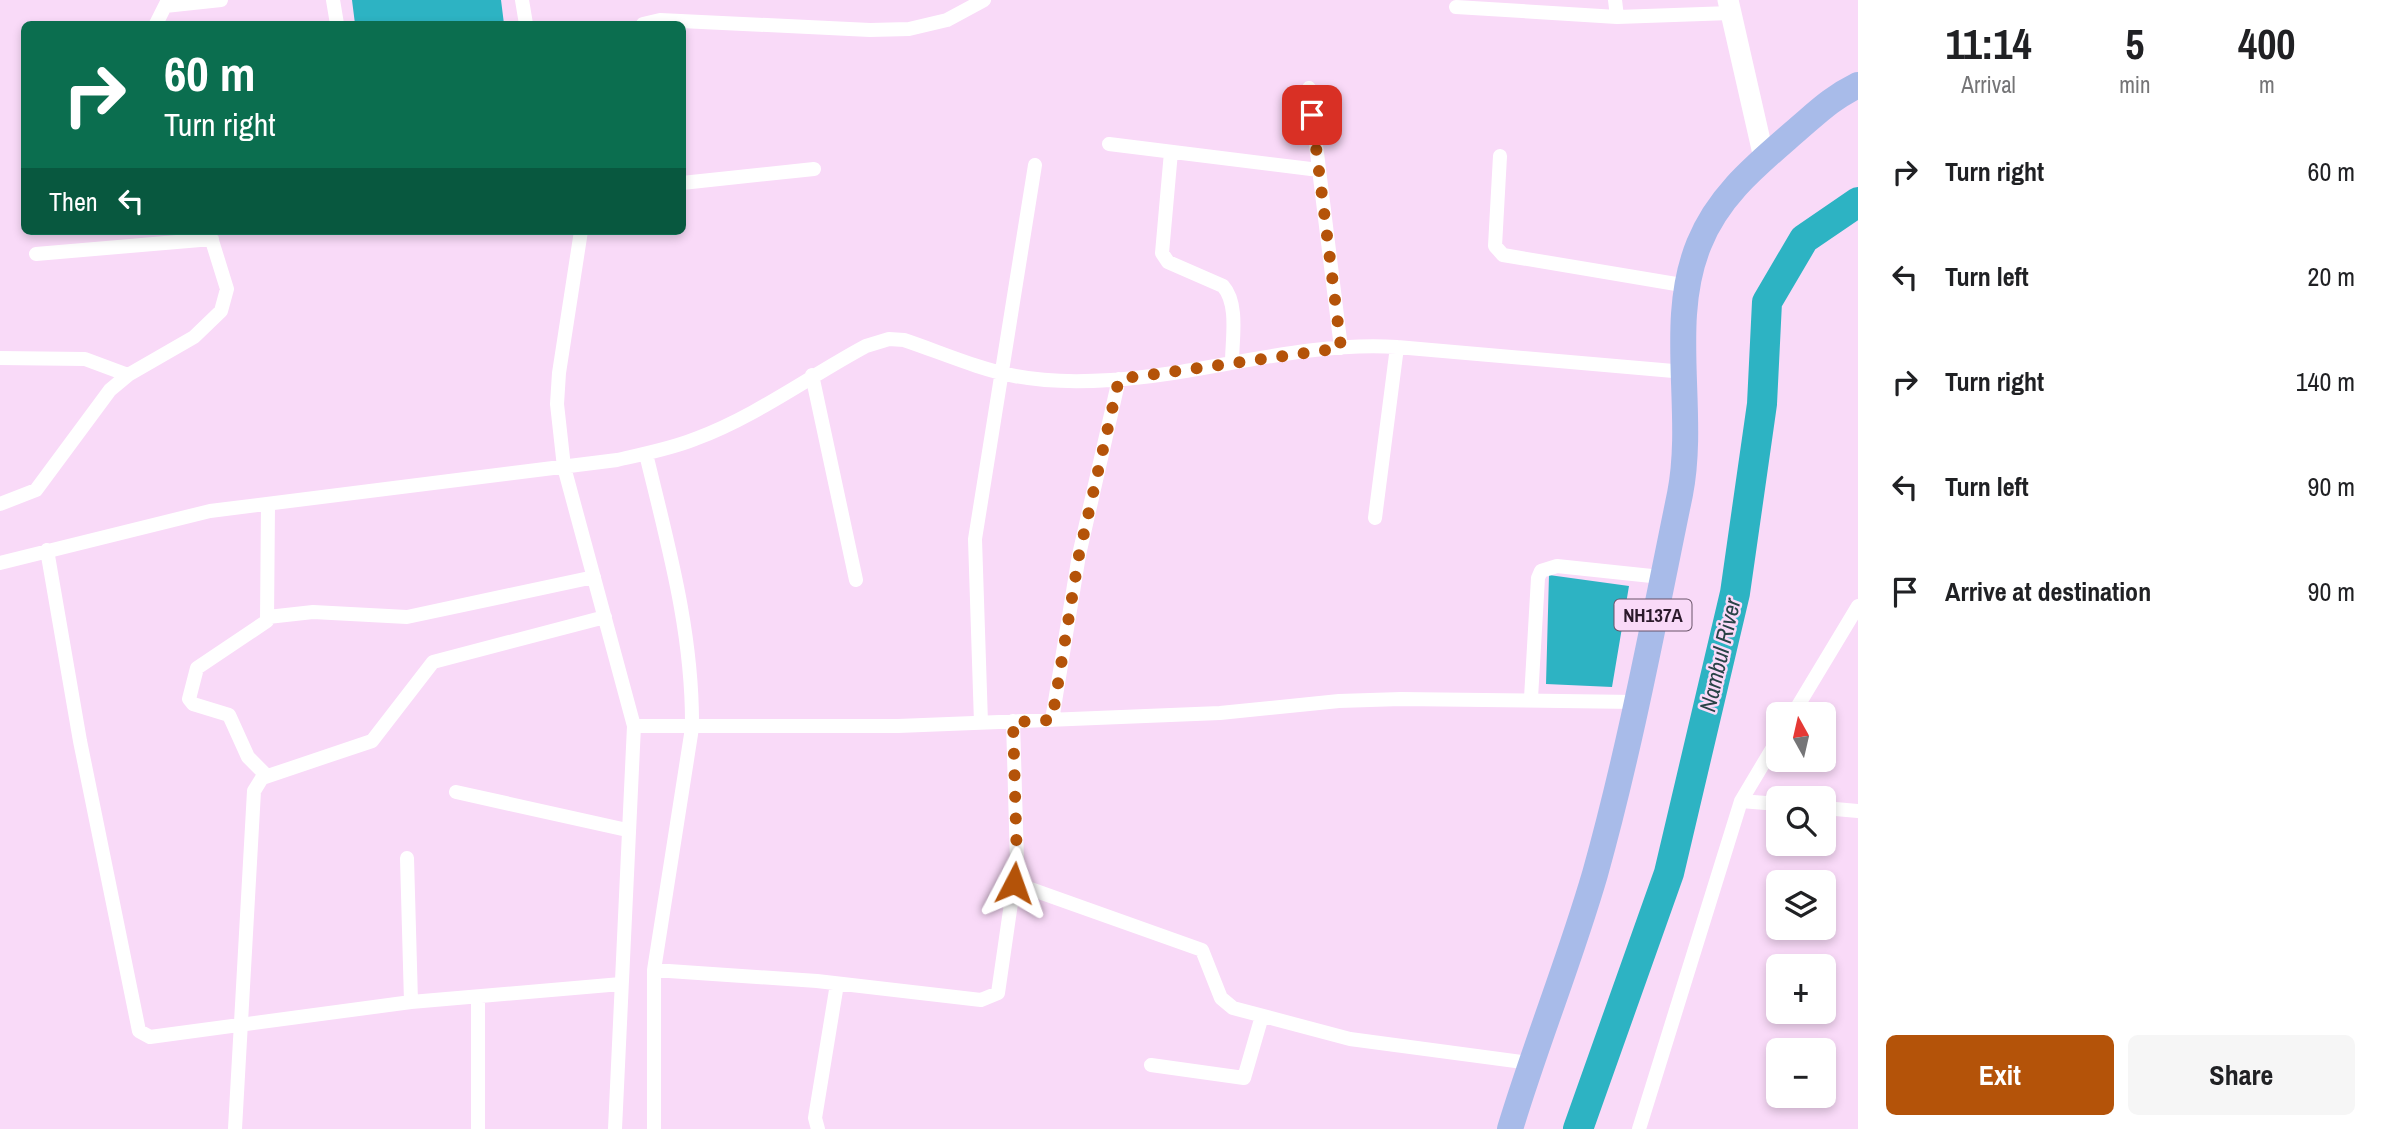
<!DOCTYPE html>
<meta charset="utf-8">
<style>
:root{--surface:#fff;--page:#f6f6f6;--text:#202124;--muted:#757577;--accent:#b45309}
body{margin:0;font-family:"Archivo Narrow",sans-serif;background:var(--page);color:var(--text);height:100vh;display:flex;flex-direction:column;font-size:26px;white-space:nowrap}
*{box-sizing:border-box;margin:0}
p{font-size:23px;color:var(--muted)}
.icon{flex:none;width:38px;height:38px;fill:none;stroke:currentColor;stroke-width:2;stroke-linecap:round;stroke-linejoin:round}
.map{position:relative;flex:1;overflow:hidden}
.sheet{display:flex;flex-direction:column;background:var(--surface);width:525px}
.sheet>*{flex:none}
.guide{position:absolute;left:21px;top:21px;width:665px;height:214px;border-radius:10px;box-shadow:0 4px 10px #0003;background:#0b6e4f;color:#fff;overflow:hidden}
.needle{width:46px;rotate:352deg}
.controls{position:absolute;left:1766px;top:702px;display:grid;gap:14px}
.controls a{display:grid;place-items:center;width:70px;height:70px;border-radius:10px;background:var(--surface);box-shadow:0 4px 10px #0003;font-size:35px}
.pin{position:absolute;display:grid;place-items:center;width:60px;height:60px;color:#fff;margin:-30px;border-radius:14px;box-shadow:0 4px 10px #0006}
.me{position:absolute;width:77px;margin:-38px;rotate:4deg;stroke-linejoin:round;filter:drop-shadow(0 0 5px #0008)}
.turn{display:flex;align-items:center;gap:24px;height:147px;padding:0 28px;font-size:32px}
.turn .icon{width:91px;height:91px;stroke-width:2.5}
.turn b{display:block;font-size:49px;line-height:60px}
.then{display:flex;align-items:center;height:66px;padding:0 28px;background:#0003;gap:14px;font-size:26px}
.eta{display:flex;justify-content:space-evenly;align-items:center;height:119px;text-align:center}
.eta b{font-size:42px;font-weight:700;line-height:49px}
.cta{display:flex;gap:14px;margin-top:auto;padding:14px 28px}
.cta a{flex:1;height:80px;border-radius:10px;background:var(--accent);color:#fff;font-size:28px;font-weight:700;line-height:80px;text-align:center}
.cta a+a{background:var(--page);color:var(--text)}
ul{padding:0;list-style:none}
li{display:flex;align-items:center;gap:21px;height:105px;padding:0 28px}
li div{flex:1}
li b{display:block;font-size:26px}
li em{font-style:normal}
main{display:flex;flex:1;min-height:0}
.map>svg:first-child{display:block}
.water{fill:#2db3c3}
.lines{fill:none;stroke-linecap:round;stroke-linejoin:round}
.river{stroke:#2db3c3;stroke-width:30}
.street{stroke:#fff;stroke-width:14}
.secondary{stroke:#fff;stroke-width:21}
.highway{stroke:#a8bbe9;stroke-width:26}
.route{stroke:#b45309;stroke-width:12;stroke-dasharray:0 21.6}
.labels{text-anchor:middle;stroke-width:5;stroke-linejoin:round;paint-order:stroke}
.shield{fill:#f9daf8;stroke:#695368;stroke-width:2}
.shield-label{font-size:19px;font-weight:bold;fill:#2b192b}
.water-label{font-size:23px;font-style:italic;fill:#284347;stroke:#f9daf8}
</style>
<main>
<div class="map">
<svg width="1858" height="1129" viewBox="0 0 1858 1129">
<rect width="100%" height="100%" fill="#f9daf8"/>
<path class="water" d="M352,0H501L504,24H355Z
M1549,575L1629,586L1612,687L1546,684Z"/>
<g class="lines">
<path class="river" d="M1578,1129L1669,873L1735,593L1762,404L1767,302L1804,239L1858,202"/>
<path class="street" d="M333,0L337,24
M522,0L526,24
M1615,0L1617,17
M165,6L221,0
M1456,7L1617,17L1731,13
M156,24L168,0
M643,24L660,20L870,30L909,29L947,20L984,0
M1309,88L1341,348
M1109,144L1319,170
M1171,152L1162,253L1168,262L1223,286C1239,304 1232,340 1232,362
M1500,156L1495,246L1503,255L1688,286
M682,183L814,169
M581,231L559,373L557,404L564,467L634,726L615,1129
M36,254L212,239
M0,358L85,359L128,375
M812,375L856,580
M646,454C668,545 693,633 692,728L654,970V1129
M0,504L36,490L110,390L128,375L194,337L221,311L227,289L209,231
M1375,518L1397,347
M47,550L80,741L139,1031L150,1037L411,1002L621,984
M0,563L210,511L617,460C643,454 670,449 695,439C755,417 810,376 866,346L889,339L904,340C940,352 978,369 1015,376C1046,382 1080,382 1111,380C1207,374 1300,341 1397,347L1685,372
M268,617L313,612L407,617L594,577
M1531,698L1538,578L1541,571L1557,566L1661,577
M1793,714L1858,606
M1052,720L1079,555L1119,379
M981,723L975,539L1035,165
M634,726H898L1220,713L1339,701L1401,699L1636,702
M266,775L248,757L229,715L193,704L189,699L197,668L267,621L268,505
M456,792L627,830
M1741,801L1778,804
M1824,808L1858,811
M407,858L411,1002
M1014,883L1202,950L1221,998L1233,1008L1350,1039L1530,1063
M654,970L817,981L981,1000L998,993L1017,862L1013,721
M478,998V1129
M1151,1065L1244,1078L1262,1016
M235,1129L254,791L262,778L372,741L433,662L605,617
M818,1129L815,1118L837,984
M1639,1129L1741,801L1778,739"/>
<path class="secondary" d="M1728,0L1764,158"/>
<path class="highway" d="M1510,1129C1536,1043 1570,960 1595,874C1630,749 1654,620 1680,494C1696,412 1667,322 1699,244C1719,194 1759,163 1799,128C1820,110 1832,98 1858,85"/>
</g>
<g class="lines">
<path class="route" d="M1014,883L1017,862L1013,722L1052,720L1079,555L1119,379L1341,348L1312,115"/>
</g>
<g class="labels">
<rect class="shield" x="1614.5" y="599.5" width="77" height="31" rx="5"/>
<g class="shield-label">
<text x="1653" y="622">NH137A</text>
</g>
<g class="water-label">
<text transform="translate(1720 655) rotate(-77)" y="8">Nambul River</text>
</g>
</g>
</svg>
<div class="controls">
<a><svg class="needle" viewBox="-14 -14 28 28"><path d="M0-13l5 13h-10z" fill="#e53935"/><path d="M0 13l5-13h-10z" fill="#757577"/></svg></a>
<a><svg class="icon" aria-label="search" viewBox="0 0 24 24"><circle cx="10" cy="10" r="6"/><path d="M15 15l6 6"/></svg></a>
<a><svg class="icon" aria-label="layers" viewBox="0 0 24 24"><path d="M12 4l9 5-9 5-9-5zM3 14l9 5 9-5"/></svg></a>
<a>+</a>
<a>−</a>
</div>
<div class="pin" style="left:1312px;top:115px;background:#d93025"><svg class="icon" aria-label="arrive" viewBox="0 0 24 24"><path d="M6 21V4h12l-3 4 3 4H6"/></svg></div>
<svg class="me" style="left:1014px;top:883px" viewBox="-20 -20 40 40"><path d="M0-17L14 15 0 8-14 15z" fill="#b45309" stroke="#fff" stroke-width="4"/></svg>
<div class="guide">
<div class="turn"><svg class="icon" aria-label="right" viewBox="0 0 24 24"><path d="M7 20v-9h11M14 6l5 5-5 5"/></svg><div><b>60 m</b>Turn right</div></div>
<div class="then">Then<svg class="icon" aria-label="left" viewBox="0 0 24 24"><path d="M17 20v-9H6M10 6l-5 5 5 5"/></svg></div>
</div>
</div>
<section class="sheet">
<div class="eta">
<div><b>11:14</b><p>Arrival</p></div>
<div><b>5</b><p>min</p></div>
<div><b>400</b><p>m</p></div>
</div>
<ul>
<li><svg class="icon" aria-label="right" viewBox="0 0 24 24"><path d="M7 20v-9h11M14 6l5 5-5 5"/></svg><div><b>Turn right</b></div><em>60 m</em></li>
<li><svg class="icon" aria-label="left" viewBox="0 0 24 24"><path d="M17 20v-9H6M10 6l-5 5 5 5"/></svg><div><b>Turn left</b></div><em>20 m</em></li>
<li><svg class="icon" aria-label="right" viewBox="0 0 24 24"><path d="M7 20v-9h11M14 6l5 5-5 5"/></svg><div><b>Turn right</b></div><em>140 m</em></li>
<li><svg class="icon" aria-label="left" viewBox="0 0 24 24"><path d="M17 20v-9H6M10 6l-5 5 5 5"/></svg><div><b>Turn left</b></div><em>90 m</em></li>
<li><svg class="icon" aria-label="arrive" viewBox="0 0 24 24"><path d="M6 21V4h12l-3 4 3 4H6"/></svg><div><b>Arrive at destination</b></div><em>90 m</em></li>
</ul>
<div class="cta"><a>Exit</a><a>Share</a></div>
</section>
</main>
